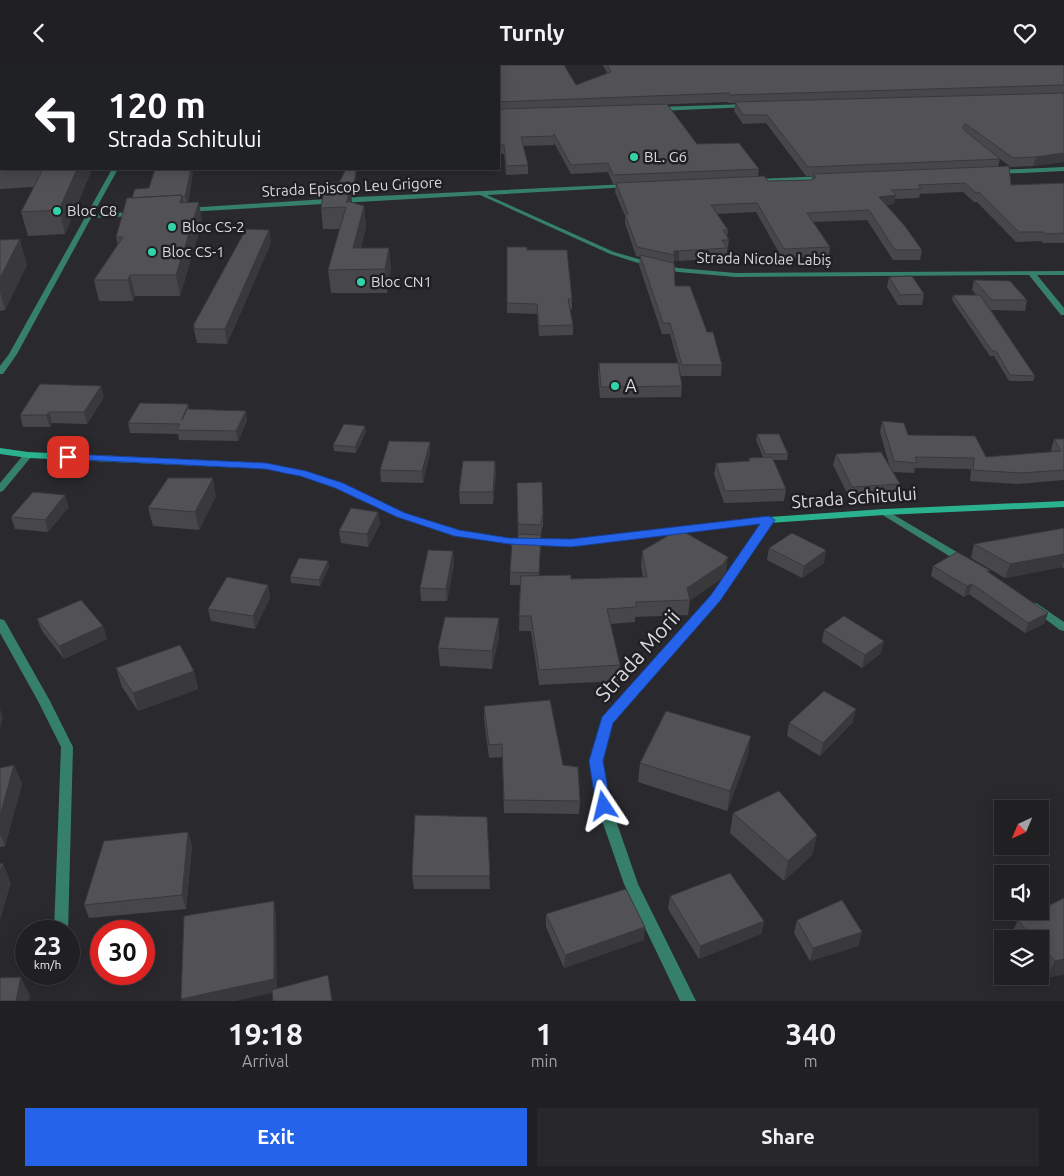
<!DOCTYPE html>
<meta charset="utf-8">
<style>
:root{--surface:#201f22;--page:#28272a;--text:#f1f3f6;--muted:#a2a2a5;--line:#3d3d40;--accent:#2563eb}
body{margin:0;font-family:Ubuntu,sans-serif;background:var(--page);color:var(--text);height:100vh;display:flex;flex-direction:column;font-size:19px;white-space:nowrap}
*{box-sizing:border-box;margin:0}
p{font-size:16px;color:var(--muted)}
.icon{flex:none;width:28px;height:28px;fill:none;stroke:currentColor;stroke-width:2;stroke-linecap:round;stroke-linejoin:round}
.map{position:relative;height:936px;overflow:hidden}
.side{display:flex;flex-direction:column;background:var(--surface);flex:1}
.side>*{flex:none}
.banner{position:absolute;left:0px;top:0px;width:500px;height:105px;box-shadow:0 2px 12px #0003,0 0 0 1px var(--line);background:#202124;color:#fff;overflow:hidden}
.needle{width:32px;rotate:224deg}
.buttons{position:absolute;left:994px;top:735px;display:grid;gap:10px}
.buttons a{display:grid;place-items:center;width:55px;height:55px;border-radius:0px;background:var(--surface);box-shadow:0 2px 12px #0003,0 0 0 1px var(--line);font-size:25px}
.speed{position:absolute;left:15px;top:855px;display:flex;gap:10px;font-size:25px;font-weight:700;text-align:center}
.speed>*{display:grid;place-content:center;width:65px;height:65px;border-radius:50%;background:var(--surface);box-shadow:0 2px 12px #0003,0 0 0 1px var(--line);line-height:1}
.speed small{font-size:12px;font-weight:400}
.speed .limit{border:8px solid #d22;background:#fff;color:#111}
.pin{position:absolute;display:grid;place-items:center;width:42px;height:42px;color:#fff;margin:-21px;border-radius:10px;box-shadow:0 2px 8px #0006}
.me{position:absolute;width:55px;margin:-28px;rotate:350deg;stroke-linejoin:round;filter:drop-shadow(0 0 4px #0008)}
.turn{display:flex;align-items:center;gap:18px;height:105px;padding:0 25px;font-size:22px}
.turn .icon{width:65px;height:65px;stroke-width:2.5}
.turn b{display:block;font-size:35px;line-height:42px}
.eta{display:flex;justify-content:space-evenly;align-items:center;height:85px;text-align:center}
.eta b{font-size:30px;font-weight:700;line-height:35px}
.primary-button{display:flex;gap:10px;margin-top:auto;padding:10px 25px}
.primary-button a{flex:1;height:58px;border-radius:0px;background:var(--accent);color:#fff;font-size:20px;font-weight:700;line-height:58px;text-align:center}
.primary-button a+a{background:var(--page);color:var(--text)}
header{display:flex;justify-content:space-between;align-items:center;height:65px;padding:0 25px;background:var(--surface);font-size:22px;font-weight:700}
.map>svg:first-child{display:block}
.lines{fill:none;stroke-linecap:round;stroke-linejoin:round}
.street{fill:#368069;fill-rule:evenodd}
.secondary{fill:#2ab18d;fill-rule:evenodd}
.wall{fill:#474649;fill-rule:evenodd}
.shaded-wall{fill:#39393c}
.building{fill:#525155;stroke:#39393c}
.route{fill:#2563eb;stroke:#184099}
.poi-dot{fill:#31d4a9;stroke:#201f23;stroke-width:2}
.labels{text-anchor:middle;stroke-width:5;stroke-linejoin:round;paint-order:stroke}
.far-poi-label{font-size:15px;fill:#dad9dc;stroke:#201f23;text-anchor:start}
.far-street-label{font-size:15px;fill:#dad9dc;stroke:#201f23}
.poi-label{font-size:18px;fill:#dad9dc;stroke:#201f23;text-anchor:start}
.street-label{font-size:18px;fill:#dad9dc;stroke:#201f23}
.near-street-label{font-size:21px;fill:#dad9dc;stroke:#201f23}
</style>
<header><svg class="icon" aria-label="back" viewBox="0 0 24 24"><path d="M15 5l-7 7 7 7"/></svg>Turnly<svg class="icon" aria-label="heart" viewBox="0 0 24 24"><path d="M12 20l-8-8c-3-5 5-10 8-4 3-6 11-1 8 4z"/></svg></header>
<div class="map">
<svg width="1064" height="936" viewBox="0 0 1064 936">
<rect width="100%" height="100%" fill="#2a292d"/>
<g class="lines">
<path class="street" d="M155,0H159V1H155Z
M748,39L750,42L657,46L654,44L657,42Z
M1064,102V106L998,109L995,107L998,105Z
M112,104H118L93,149L134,147L137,149L134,151L91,153L17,289L3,309H0V301L9,289Z
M826,111L828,112V114L753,118L750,116L753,114Z
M628,119L630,120V122L487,130L614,187L642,195L678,203L736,208L1064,206V210H1037L1064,243V250H1061L1029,210L736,212L678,207L638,198L610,189L480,130L186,147L183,145L186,143L357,132Z
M28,387L33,390L31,392L3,426L0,427V418L25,388Z
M884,444L967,493L968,495L967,497H959L881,449L879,447Z
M769,452L774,455L720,535L613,658L602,696L611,741L638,819L696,936H680L624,819L597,741L590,696L603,653L712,531L766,453Z
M1036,538L1064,557V566L1060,565L1032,544L1031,542Z
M0,554L4,555L6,558L50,636L73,682L68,866H54L61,682L38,636L0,568Z"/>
<path class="secondary" d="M0,383L28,387L265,398L305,406L342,419L404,448L459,465L509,473L571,475L769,452L884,444L1064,436V442L884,450L769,458L571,481L509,479L454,470L398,452L336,423L300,410L265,404L28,393L0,389Z"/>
</g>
<path class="wall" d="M186,0H564L576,20L607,8L603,0H1064V97L1033,101L1011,102L1000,94L998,102L1011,120L1064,118V178H1043L1041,176L1016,177L977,137H974L963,127L920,129L919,133L895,134L894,139L886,140L922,185L920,195H893L867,155L813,157L830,182L829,192L782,193L756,147L717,149L728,165L727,172L729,175L726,193L679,196H674V198L675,221L707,267L722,300L721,311H681L679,302L682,321L681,332L600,333L598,309L599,298H678L670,269H662L639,200L640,192L636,191L625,158V151L615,127L616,119H613L608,107L571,109L554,78V80L523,81L528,100V109L506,110L504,89H499V1H186ZM728,37L729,38H735L734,46L743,59L766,58L806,111H813L812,115L768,116L758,112L759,104L697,79L621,41Z
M0,22H1V104H92L65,169L28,171L21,147L34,122L0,124Z
M159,104H222V105L193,106L188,138L202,157L180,231H135L133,236H99L94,215L118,180L116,172L132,133L149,123Z
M357,104L353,130H351L352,138L364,141L366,162L361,183H389L391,205L387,228H331L328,205L339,164H323L321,143L339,118Z
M430,104H460V105H430Z
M269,165L271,178L227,279L197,278L193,261Z
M0,175L27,200L5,245L0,246Z
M507,182L527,185L572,234V244H570L573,260V270L539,271L537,249L507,248Z
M889,212L924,229L922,240H898L887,222Z
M974,215L1027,235L1025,246L991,245L1035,311L1033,316H1009L994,291H990L952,235L953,230H976L972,225Z
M104,332L87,359L52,358L50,362H23L20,350Z
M188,339L189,344L246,346L247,356L238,376L179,375L178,369L130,368L128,358Z
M882,356L908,370L986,392L1052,387L1051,385L1054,374H1064V415L1018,419L970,416L971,404L915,403L914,408L893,407L900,419L898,431L850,434L833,400L836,389L890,403L880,367Z
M365,361L366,367L356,388L334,386L333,380Z
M757,369L788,389L787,395H773L786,424L784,436L724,438L714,409L716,398L748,397L749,393L763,392L756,375Z
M430,377V389L423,418L381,417L380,405Z
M495,396L496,408L493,439H460L459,427Z
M517,418L543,450V462H542L541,472L539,511L571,514L643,512L641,501L642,486L726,507L721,514L690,535L688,550L635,552V557L611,559L620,600L619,616L539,620L531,566H519L520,520H510V507L518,477Z
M216,431L199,465L153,461L148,443Z
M69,442L48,467L15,464L11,452Z
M378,447L380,459L368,482L341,478L339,466Z
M1064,463V504L1062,502L1005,513L971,493L974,479Z
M769,483L826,485L824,498L802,513L767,495Z
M453,486L454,499L447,536H421L420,523Z
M328,496L329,502L320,521L291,518L290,512Z
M933,501L990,509L1045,558L1025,568L969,529L964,532L931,511Z
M268,520L270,533L255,564L211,556L208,544Z
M37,554L103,561L107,574L64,594L42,566Z
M824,565L881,588L862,603L822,577Z
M499,572L492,604L440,601L438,583Z
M116,603L194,606L198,624L138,646L122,622Z
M484,641L563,700L580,736L579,749L504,748L502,692L489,693L484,654Z
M853,657L820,691L787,671L789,658Z
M748,690L727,746L638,717L640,698Z
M14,700L22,719L5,781L0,782V703Z
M733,748L817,770L812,790L784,816L730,768Z
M487,752L490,824H414L412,811Z
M188,767L192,781L186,844L89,853L84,840Z
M670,831L764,856L761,869L699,894L668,844Z
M1064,833V909L1047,913L1040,905V874H1012L1010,872L1018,855Z
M546,849L644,875L564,903L546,862Z
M797,855L862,867L858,881L810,896L794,868Z"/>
<path class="shaded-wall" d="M134,0H144V1H134Z
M1064,88V97L1033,101L1036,92Z
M77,104H92L65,169L59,145Z
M191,104H193V106L187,141L185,131Z
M356,104H357L353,130V126Z
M350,117L352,138H347Z
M182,130L186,149L180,138Z
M896,130L894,139L877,141L879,132Z
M199,137L202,157L180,231L176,210Z
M364,141L366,162L355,206L353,183Z
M269,165L271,178L227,279L225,264Z
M20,174L27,200L5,245L0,227V213Z
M389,183L391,205L387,228L385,204Z
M674,186H679V196H674Z
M130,210L135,231L133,236L128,215Z
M101,321L104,332L87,359L84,347Z
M246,346L247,356L238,376L236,366Z
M49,347L52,358L50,362L46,350Z
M365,361L366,367L356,388L355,382Z
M430,377V389L423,418L422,406Z
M495,396L496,408L493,439V427Z
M213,413L216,431L199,465L195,447Z
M65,430L69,442L48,467L45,455Z
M378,447L380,459L368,482L367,469Z
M826,485L824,498L802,513L804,501Z
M453,486L454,499L447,536L446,524Z
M1064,489V495L1062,502L1005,513L1010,499Z
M728,492L726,507L721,514L689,535L687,523Z
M328,496L329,502L320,521L319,515Z
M972,519L969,529L964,532L967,521Z
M268,520L270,533L255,564L253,551Z
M1048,548L1045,558L1025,568L1028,558Z
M499,553V572L492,604V586Z
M103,561L107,574L64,594L59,581Z
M884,576L881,588L862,603L865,590Z
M194,606L198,624L138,646L133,628Z
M0,644L3,652L0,664Z
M856,644L853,657L820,691L823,678Z
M751,671L748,690L727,746L730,726Z
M14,700L22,719L5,781L0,769V751Z
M188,767L192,781L186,844L182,830Z
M817,770L812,790L784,816L788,796Z
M3,798L11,818L0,855V808Z
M274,836L276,849L277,927L236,936H182L181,934Z
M764,856L761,869L699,894L700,881Z
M645,862L644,875L564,903L565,890Z
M862,867L858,881L810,896L813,883Z
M1064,894V909L1047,913L1055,896Z
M21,912L30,931L29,936H16Z"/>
<path class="building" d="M39,0H134V1H38Z
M186,0H277L245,1H186Z
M284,0H434L406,1H284Z
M437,0H564L576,20L611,7L607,0H1064V20L730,30L729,28L499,37V1H437Z
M0,22H1V80L0,79Z
M1064,28V88L1036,92L1013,93L966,59L963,61L964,65L1000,94L808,102L767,50H743L735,37Z
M667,39L697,79L739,78L759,104L613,110L608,98L571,100L554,69V71L521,72L528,100L506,101L504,80H499V44Z
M0,86H1V101H0Z
M1009,101L1011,120L1064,118V168L1046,169L1043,167H1019L979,127L976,128L965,118L918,120L921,124L891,125L896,130L879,132L904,160L922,185H895L869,145L807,148L830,182L784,184L757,138L711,140L728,165H723L729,175H722L727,183L679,186H674V190L637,182L625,149H628L616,118L764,111L768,116L813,115L812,113H816L813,109Z
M43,104H77L59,145L21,147Z
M155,104H191L185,131L182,132V130L132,133L135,124L149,123Z
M346,104H356L353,126H351L350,117L339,118Z
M350,117L347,138V136L364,141L353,183H389L385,204L328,205L346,142L321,143L323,130L329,118Z
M182,130L180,138L199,137L176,210H130L128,215H94L123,172H116L127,133Z
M246,164L269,165L225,264H194L195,261H193Z
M20,174L0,213V175Z
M507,182H527V185H567L572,234H568L573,260L539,261L537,239L507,238Z
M640,190L674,198L675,221H690L707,267H713L722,300H682L670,258H663Z
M912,211L924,229L900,230L889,212Z
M974,215L1010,216L1027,235H992Z
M953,230H980L1035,311L1010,310L996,286H992Z
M599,298H678L682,321L601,322Z
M40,319L101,321L84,347H49L46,350H20Z
M140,338L188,339L182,355L187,344L246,346L236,366L177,365L180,359L128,358Z
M882,356L904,358L908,370L975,371L986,392L1061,386L1054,374H1064V405L1021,408L973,405L974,393L915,392L917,398L894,396Z
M344,359L365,361L355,382L333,380Z
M757,369H779L788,389H765Z
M389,376L430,377L422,406L380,405Z
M881,387L900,419L852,422L836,389Z
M772,392L786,424L725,426L716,398L750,396L749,393Z
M463,396H495L493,427H459Z
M168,413H213L195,447L148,443Z
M542,417L543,450H542L541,460L518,459L517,418Z
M33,427L65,430L45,455L11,452Z
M351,443L378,447L367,469L339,466Z
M1064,463V489L1010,499L974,479Z
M679,464L728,492L723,499L687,523L690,535L636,537V542L607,544L620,600L539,605L531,551H519L521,511L571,510V514L647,512L642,486Z
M792,468L826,485L804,501L769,483Z
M518,469L541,470L539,508L510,507L512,477H518Z
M428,485L453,486L446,524L420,523Z
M957,487L991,506H987L1048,548L1028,558L972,519L967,521L933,501Z
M299,493L328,496L319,515L290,512Z
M227,512L268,520L253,551L208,544Z
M81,535L103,561L59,581L37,554Z
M844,551L884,576L865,590L824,565Z
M445,552L499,553L492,586L438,583Z
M180,580L194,606L133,628L116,603Z
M824,626L856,644L823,678L789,658Z
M550,635L563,700L578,702L580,736L504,735L502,679L489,680L484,641Z
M666,646L751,671L730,726L640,698Z
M14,700L0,751V703Z
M779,726L817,770L788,796L733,748Z
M415,750L487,752L490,811H412Z
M188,767L182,830L84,840L104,776Z
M3,798L0,808V799Z
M730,808L764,856L700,881L670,831Z
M626,824L645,862L565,890L546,849Z
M1064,833V894L1055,896L1040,880V874H1034L1018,855L1037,846H1040V845Z
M842,835L862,867L813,883L797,855Z
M274,836V914L181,934L184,851Z
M328,910L332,936H273L272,925Z
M21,912L16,936H0V913Z"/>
<path class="route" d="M68,389L266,398L306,406L343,418L405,448L459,465L509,473L571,474L769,451L775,455L720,536L613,658L603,696L611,741L609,746L604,747L598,746L596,741L589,696L602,652L711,530L760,459L571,482L509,479L454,471L397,452L335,423L300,411L284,408L266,404L64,394L62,392Z"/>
<g class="poi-dot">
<circle cx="634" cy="92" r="5"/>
<circle cx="57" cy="146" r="5"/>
<circle cx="172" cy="162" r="5"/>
<circle cx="152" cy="187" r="5"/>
<circle cx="361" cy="217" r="5"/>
<circle cx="615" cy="321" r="5"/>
</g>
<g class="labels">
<g class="far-poi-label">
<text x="644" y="97">BL. G6</text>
<text x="67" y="151">Bloc C8</text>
<text x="182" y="167">Bloc CS-2</text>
<text x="162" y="192">Bloc CS-1</text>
<text x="371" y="222">Bloc CN1</text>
</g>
<g class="far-street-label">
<text transform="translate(352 122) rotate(-3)" y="5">Strada Episcop Leu Grigore</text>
<text transform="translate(764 194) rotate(1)" y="5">Strada Nicolae Labiș</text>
</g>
<g class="poi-label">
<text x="625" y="327">A</text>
</g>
<g class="street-label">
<text transform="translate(854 433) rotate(-4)" y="6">Strada Schitului</text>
</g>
<g class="near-street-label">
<text transform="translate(638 591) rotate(-48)" y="7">Strada Morii</text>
</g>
</g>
</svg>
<div class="buttons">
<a><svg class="needle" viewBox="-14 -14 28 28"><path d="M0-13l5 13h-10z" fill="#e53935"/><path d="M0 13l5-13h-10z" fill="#a2a2a5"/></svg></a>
<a><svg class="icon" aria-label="sound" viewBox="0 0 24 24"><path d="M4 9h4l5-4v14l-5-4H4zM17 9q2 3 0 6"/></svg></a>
<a><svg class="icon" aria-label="layers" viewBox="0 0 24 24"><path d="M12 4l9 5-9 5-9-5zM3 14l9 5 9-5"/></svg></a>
</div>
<div class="speed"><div>23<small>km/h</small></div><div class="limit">30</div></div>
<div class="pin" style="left:68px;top:392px;background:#d93025"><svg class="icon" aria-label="arrive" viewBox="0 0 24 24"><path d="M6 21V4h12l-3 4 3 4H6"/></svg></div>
<svg class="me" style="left:604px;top:741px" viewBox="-20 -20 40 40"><path d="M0-17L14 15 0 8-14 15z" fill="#2563eb" stroke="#fff" stroke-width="4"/></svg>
<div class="banner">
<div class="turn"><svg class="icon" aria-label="left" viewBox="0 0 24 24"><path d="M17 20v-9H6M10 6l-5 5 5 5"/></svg><div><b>120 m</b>Strada Schitului</div></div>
</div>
</div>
<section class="side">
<div class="eta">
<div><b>19:18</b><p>Arrival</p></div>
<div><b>1</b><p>min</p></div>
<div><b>340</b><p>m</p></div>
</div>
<div class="primary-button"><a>Exit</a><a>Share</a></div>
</section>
